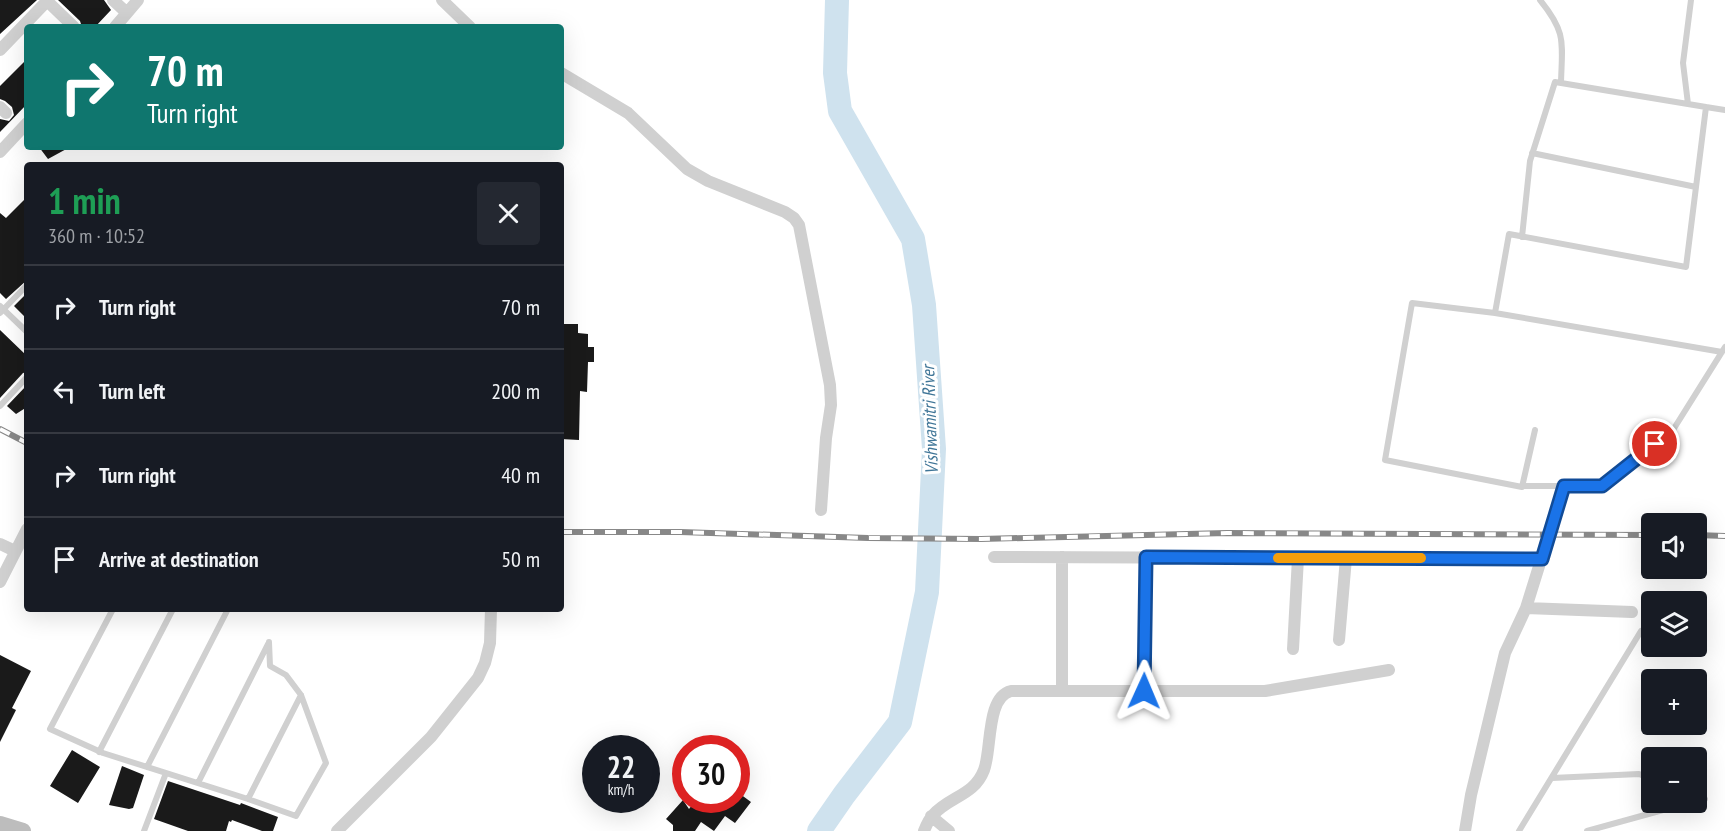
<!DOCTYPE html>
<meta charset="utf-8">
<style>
:root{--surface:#171b24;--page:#242831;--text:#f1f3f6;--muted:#9ea1a6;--line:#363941}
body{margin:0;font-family:"PT Sans Narrow",sans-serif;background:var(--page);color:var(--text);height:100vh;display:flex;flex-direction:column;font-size:22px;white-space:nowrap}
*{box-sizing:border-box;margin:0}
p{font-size:20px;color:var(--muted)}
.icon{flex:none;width:33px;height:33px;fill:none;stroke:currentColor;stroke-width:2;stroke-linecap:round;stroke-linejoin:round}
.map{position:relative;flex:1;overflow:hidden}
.sheet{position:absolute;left:24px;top:162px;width:540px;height:450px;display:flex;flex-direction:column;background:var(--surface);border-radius:6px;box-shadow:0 6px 24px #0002}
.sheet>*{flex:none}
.banner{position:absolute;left:24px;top:24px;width:540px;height:126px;border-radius:6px;box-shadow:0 6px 24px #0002;background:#0f766e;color:#fff;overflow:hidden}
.buttons{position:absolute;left:1641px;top:513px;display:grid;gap:12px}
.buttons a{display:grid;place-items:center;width:66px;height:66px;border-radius:6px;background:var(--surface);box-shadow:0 6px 24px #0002;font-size:30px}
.speed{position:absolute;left:582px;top:735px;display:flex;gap:12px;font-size:30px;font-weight:700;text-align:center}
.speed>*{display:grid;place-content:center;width:78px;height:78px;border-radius:50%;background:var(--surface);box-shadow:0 6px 24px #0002;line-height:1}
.speed small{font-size:15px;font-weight:400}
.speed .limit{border:9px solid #d22;background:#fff;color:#111}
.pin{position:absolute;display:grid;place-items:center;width:51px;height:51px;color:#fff;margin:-26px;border:3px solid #fff;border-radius:50%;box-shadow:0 2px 6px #0007}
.me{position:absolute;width:66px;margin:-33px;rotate:1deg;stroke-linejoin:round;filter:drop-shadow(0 0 4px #0008)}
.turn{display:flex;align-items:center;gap:21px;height:126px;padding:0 24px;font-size:27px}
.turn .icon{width:78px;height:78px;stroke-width:2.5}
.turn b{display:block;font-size:42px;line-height:51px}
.round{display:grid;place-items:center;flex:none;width:63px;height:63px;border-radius:6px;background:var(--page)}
.overview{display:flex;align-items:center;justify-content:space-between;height:102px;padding:0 24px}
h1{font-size:36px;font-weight:600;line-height:45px;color:#1e9e55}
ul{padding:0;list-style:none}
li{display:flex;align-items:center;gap:18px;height:84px;padding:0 24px;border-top:2px solid var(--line)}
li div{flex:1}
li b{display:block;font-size:22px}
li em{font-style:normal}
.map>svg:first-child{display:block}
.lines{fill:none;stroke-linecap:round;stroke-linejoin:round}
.river{stroke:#cfe2ee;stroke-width:24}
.building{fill:#1a1a1a}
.service{stroke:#d0d0d0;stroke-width:6}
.minor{stroke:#d0d0d0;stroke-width:12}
.secondary{stroke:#bdbdbd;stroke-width:16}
.rail-casing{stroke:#888;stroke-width:6}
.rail{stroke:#fff;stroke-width:4;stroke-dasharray:11;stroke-linecap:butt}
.route-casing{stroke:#114b97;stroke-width:15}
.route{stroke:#1a73e8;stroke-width:10}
.slow{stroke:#f59e0b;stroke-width:10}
.labels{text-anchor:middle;stroke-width:6;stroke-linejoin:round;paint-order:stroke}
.water-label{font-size:18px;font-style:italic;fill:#3f7597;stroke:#fff}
</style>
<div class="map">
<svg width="1725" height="831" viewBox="0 0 1725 831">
<rect width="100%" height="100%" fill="#fff"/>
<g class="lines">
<path class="river" d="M819,831L844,795L900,722L927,592L934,449L924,305L913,239L840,111L835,73L837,0"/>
</g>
<path class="building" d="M0,0H37L0,34Z
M58,0H104L111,10L95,27H82L80,21Z
M27,59V104L0,132V119L9,121L14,115L12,107L5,101L0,99V86Z
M39,147H70L48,159Z
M27,197V280L6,299L0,293V213L6,218Z
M27,293V319L14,306Z
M561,324H578V333L588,334V347H594V362H588L587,392L580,391L579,440L561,439Z
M0,330L27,356V372L23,373L0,398Z
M27,385V407L16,414L7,406Z
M0,655L31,671L12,708L16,710L0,742Z
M72,750L100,767L78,803L50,786Z
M122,766L144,775L133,808L129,809L109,805Z
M168,781L240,805L241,803L278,817L273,831H262L232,820L231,822L229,821L226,831H188L154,819Z
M736,791L751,802L735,823L725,816L714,831L701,822L695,831H673V825L666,819L683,800L689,809L696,800H736Z"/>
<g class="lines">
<path class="service" d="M1540,0C1567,33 1562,43 1561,83
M1688,104L1683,63L1691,0
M1532,153L1696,187
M1522,237L1530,161L1555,82L1706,107
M0,306L27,332
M0,313L27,285
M1495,313L1412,303L1385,460L1522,487L1535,430
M1722,352L1495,313L1509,234L1686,267L1706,107L1725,110
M0,406L27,377
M1524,486H1602L1673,430L1725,347
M113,609L50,729L103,753L248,799L296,816L326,763L301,695L286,675L270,666L269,642
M99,752L173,609
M147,767L228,609
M1552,778L1639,774L1652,779
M198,783L268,644
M248,799L301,695
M1696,801L1705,799
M144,831L166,773
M1519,831L1641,631
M1587,831L1692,802"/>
<path class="minor" d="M46,0L74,27
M113,0L127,13
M442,0L470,27
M115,27L138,0
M0,50L47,1
M561,73L628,113L687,169L708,181L785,212L794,218L799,225L830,385L831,405L826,438L821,510
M0,107L6,113
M0,152L27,123
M0,544L15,551
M994,557L1542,559
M1062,557V691
M0,582L27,529
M1526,608L1564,486
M1339,640L1346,558
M1293,649L1298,558
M1144,691L1146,557
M931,816L949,831
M337,831L431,737L478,678L485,663L490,643L491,609
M924,831C926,826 929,819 933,815C950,796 974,796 984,770C992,749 986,697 1011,691H1265L1389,670
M1465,831L1471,795L1505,653L1526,608L1632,612"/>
<path class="secondary" d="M0,824L23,831"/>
<g class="rail-casing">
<path id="rail" d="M0,429L27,443
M561,532H680L868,538L981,539L1227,533L1652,535
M1696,535L1725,536"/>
</g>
<use href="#rail" class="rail"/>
</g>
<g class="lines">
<g class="route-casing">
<path id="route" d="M1144,691L1146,557L1542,559L1564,486H1602L1655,444"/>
</g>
<use href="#route" class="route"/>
<path class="slow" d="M1278,558H1421"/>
</g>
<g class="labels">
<g class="water-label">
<text transform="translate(930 420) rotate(-92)" y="6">Vishwamitri River</text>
</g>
</g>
</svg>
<div class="buttons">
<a><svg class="icon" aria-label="sound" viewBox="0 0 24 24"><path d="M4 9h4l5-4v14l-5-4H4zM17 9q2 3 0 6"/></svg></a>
<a><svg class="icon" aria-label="layers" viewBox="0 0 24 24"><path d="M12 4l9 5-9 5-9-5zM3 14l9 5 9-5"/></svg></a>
<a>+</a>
<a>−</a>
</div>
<div class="speed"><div>22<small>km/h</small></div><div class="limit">30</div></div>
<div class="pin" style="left:1655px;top:444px;background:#d93025"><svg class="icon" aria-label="arrive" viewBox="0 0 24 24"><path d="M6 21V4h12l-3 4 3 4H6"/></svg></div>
<svg class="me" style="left:1144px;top:691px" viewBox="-20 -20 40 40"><path d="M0-17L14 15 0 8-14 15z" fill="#1a73e8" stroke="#fff" stroke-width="4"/></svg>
<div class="banner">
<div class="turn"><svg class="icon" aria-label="right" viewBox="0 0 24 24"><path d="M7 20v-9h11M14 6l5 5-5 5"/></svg><div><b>70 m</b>Turn right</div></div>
</div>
<section class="sheet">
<div class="overview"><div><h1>1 min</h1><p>360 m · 10:52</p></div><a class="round"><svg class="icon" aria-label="close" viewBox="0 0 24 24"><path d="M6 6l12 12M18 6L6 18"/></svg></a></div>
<ul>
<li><svg class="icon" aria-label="right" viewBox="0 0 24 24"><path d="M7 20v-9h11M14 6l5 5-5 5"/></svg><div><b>Turn right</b></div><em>70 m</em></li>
<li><svg class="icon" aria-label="left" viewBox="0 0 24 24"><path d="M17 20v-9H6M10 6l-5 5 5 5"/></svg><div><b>Turn left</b></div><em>200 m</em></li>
<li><svg class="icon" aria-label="right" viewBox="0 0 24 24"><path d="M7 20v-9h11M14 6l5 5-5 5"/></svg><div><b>Turn right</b></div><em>40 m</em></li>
<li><svg class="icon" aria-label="arrive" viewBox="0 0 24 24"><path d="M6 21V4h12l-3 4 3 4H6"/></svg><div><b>Arrive at destination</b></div><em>50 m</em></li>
</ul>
</section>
</div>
